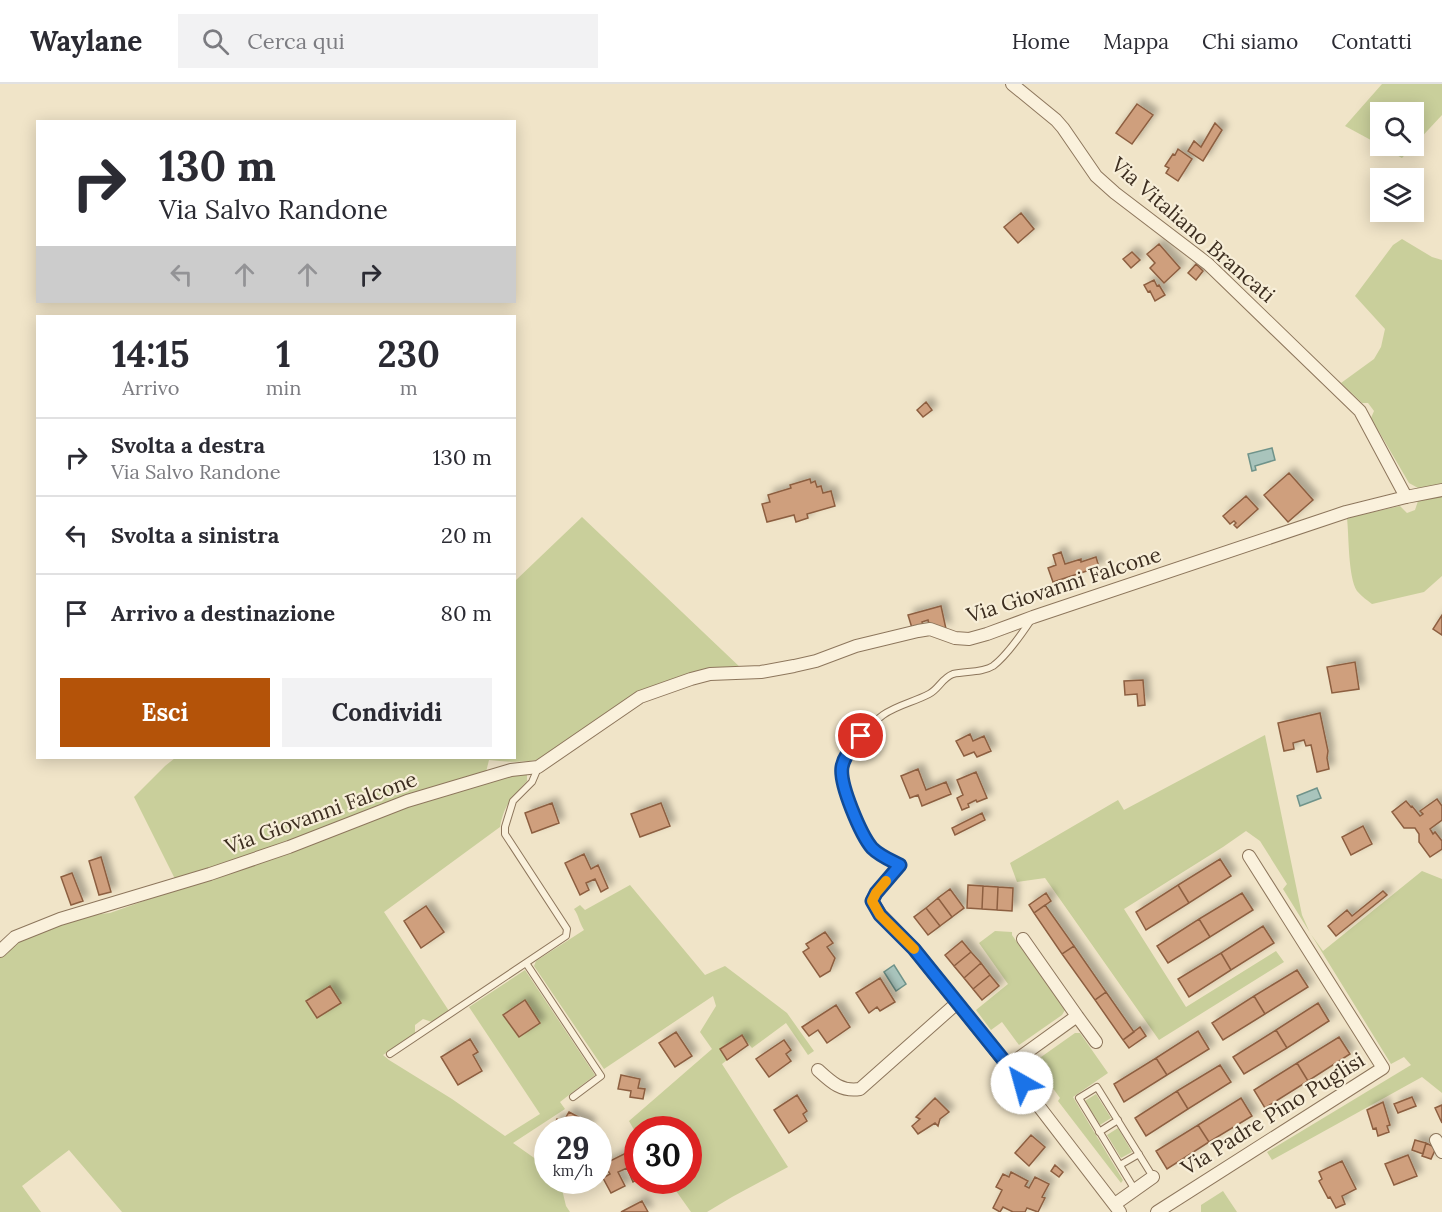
<!DOCTYPE html>
<html lang="it">
<style>
:root{--surface:#fff;--page:#f2f2f3;--text:#2b2b33;--muted:#7c7c81;--line:#e1e1e2;--accent:#b45309}
body{margin:0;font-family:Lora,serif;background:var(--page);color:var(--text);height:100vh;display:flex;flex-direction:column;font-size:22px;white-space:nowrap}
*{box-sizing:border-box;margin:0}
p{font-size:20px;color:var(--muted)}
.icon{flex:none;width:33px;height:33px;fill:none;stroke:currentColor;stroke-width:2;stroke-linecap:round;stroke-linejoin:round}
.map{position:relative;flex:1;overflow:hidden}
.sheet{position:absolute;left:36px;top:231px;width:480px;height:444px;display:flex;flex-direction:column;background:var(--surface);border-radius:0px;box-shadow:0 3px 15px #0003}
.sheet>*{flex:none}
.banner{position:absolute;left:36px;top:36px;width:480px;height:183px;border-radius:0px;box-shadow:0 3px 15px #0003;background:#fff;color:var(--text);overflow:hidden}
.buttons{position:absolute;left:1370px;top:18px;display:grid;gap:12px}
.buttons a{display:grid;place-items:center;width:54px;height:54px;border-radius:0px;background:var(--surface);box-shadow:0 3px 15px #0003;font-size:30px}
.speed{position:absolute;left:534px;top:1032px;display:flex;gap:12px;font-size:30px;font-weight:700;text-align:center}
.speed>*{display:grid;place-content:center;width:78px;height:78px;border-radius:50%;background:var(--surface);box-shadow:0 3px 15px #0003;line-height:1}
.speed small{font-size:15px;font-weight:400}
.speed .limit{border:9px solid #d22;background:#fff;color:#111}
.pin{position:absolute;display:grid;place-items:center;width:51px;height:51px;color:#fff;margin:-26px;border:3px solid #fff;border-radius:50%;box-shadow:0 2px 6px #0007}
.me{position:absolute;width:66px;margin:-33px;rotate:322deg;stroke-linejoin:round;filter:drop-shadow(0 0 4px #0008)}
.turn{display:flex;align-items:center;gap:21px;height:126px;padding:0 24px;font-size:27px}
.turn .icon{width:78px;height:78px;stroke-width:2.5}
.turn b{display:block;font-size:42px;line-height:51px}
.lanes{display:flex;align-items:center;height:57px;padding:0 24px;background:#0003;justify-content:center;gap:30px;direction:ltr}
.lanes .off{opacity:.35}
.eta{display:flex;justify-content:space-evenly;align-items:center;height:102px;text-align:center}
.eta b{font-size:36px;font-weight:700;line-height:42px}
.action{display:flex;gap:12px;margin-top:auto;padding:12px 24px}
.action a{flex:1;height:69px;border-radius:0px;background:var(--accent);color:#fff;font-size:24px;font-weight:700;line-height:69px;text-align:center}
.action a+a{background:var(--page);color:var(--text)}
ul{padding:0;list-style:none}
li{display:flex;align-items:center;gap:18px;height:78px;padding:0 24px;border-top:2px solid var(--line)}
li div{flex:1}
li b{display:block;font-size:22px}
li em{font-style:normal}
header{display:flex;align-items:center;gap:36px;box-sizing:border-box;height:84px;padding:0 30px;background:var(--surface);border-bottom:2px solid var(--line)}
header strong{font-size:28px}
nav{display:flex;gap:33px;margin-inline-start:auto;font-size:21px}
.search{width:420px;height:54px;background:var(--page);display:flex;align-items:center;gap:15px;box-sizing:border-box;padding:0 21px;border-radius:0px;color:var(--muted);font-size:22px}
.map>svg:first-child{display:block}
.green{fill:#c9cf9b}
.water{fill:#a9c4bc;stroke:#6f938a;stroke-width:1.5}
.building{fill:#cf9f7d;stroke:#8d5f41;stroke-width:1.5;filter:url(#shadow)}
.lines{fill:none;stroke-linecap:round;stroke-linejoin:round}
.lane-casing{stroke:#8d765c;stroke-width:8}
.street-casing{stroke:#8d765c;stroke-width:14}
.lane{stroke:#faf1dc;stroke-width:6}
.street{stroke:#faf1dc;stroke-width:12}
.route-casing{stroke:#114b97;stroke-width:15}
.route{stroke:#1a73e8;stroke-width:10}
.slow{stroke:#f59e0b;stroke-width:10}
.labels{text-anchor:middle;stroke-width:4.5;stroke-linejoin:round;paint-order:stroke}
.street-label{font-size:21px;fill:#3d2e20;stroke:#f7eed8}
</style>
<header>
<strong>Waylane</strong>
<div class="search"><svg class="icon" aria-label="search" viewBox="0 0 24 24"><circle cx="10" cy="10" r="6"/><path d="M15 15l6 6"/></svg>Cerca qui</div>
<nav><a>Home</a><a>Mappa</a><a>Chi siamo</a><a>Contatti</a></nav>
</header>
<div class="map">
<svg width="1442" height="1128" viewBox="0 0 1442 1128">
<defs>
<filter id="shadow"><feDropShadow dx="5.5" dy="-5.5" stdDeviation="3" flood-color="#0004"/></filter>
</defs>
<rect width="100%" height="100%" fill="#f0e4c8"/>
<path class="green" d="M1382,0H1442V31L1402,74L1380,62H1413V28H1380V61L1345,42Z
M1402,155L1432,173L1442,176V401L1418,404L1409,399L1371,334L1374,327L1368,319H1362L1341,299L1374,275L1381,263L1385,245L1355,212L1393,161Z
M1442,412V492L1424,508L1372,520C1367,516 1361,512 1357,507C1348,493 1349,451 1347,434L1400,422L1407,429L1415,426L1418,417Z
M582,433L743,586L683,592L541,675C524,679 507,678 489,676L486,688L295,757L176,797L134,713L165,682L175,674H514L515,497Z
M1265,651L1302,831L1310,849L1323,867L1422,787L1442,795V1009L1422,993L1272,1076L1267,1068L1411,981L1404,973L1391,980L1283,805L1287,800L1260,757L1246,747L1223,763L1124,825L1186,923L1276,867L1284,878L1159,956L1045,794L1017,798L1010,779L1118,716L1124,726Z
M525,689L527,691V697C513,713 504,720 500,743L384,828L449,927L432,938L423,935L415,941V950L383,971L389,976L452,1015L505,1052L540,1030L469,923L525,886L595,991L560,1018L565,1025L513,1059L547,1083L548,1096L560,1097L566,1122L570,1128H122L69,1066L22,1102L41,1128H0V871C30,846 71,833 110,829L413,721L496,696Z
M630,801L705,891L725,882L787,929L814,967L808,971L786,939L752,964L741,951L720,965L727,976L722,980L788,1083L732,1113L707,1128H691L669,1097L688,1096V1046H638L637,1051L629,1037L712,965L700,948L716,922L713,912L604,985L534,882L536,877L584,846C579,838 579,832 574,825L580,821L585,826Z
M995,847L1012,848V851L1065,926L1062,931L1019,961L1002,938L991,946L976,926L1008,900L979,859Z
M1075,949H1080L1108,989L1073,1013L1123,1096L1121,1099L1058,1017L1060,1014L1034,978Z
M1096,1010L1111,1034L1100,1041L1085,1017Z
M1118,1044L1132,1068L1121,1074L1107,1051Z
M1223,1107L1237,1128H1201V1121Z"/>
<path class="water" d="M1272,364L1275,376L1255,382L1256,386L1252,387L1248,370Z
M1317,704L1321,714L1300,722L1297,712Z
M894,881L906,900L896,907L884,888Z"/>
<path class="building" d="M1137,20L1153,31L1132,60L1116,49Z
M1215,39L1222,46L1203,77L1188,67L1194,57L1201,63Z
M1178,65L1192,75L1178,97L1166,89L1169,84L1165,82L1173,70L1175,71Z
M1021,129L1034,145L1018,159L1004,143Z
M1159,160L1180,184L1164,199L1150,184L1155,179L1147,170Z
M1132,168L1140,176L1131,184L1123,175Z
M1196,180L1203,187L1196,196L1188,189Z
M1154,196L1157,202L1159,201L1165,211L1155,217L1150,207L1148,208L1144,201Z
M926,318L932,326L923,333L917,326Z
M1289,389L1313,416L1288,438L1264,411Z
M810,395L811,399L815,397L817,403L821,402L823,409L831,407L835,422L807,430L808,434L796,438L794,431L767,438L762,420L770,418L768,411L791,404L790,401Z
M1246,412L1258,425L1237,444L1234,441L1236,439L1234,437L1230,440L1223,432Z
M1061,468L1065,480L1081,475V478L1096,473L1099,483L1053,498L1048,484L1056,481L1053,471Z
M941,522L946,545L929,540L928,536L922,538L923,541L912,544L908,531Z
M1442,531V551L1433,545Z
M1355,578L1359,605L1332,609L1327,583Z
M1143,596L1145,621L1138,622L1137,610L1125,611L1124,597Z
M1320,629L1328,667L1327,674L1329,685L1317,688L1311,661L1306,662L1304,656L1293,659L1294,665L1284,667L1278,639Z
M970,650L973,657L984,652L991,667L977,673L974,668L964,672L956,657Z
M918,685L926,706L946,698L951,710L922,722L918,711L910,714L901,692Z
M976,688L987,714L977,718L976,716L968,720L969,723L962,726L957,714L963,711L957,696Z
M1437,715L1442,722V736L1430,745L1433,750L1435,748L1442,757V765L1430,773L1419,758V750L1415,744H1404L1392,728L1406,717L1411,723L1412,722L1420,732L1423,730L1420,727Z
M552,719L559,739L532,749L525,729Z
M661,719L670,742L640,753L631,730Z
M982,729L985,736L955,751L952,744Z
M1363,742L1372,760L1351,771L1342,753Z
M584,770L591,785L598,781L608,804L601,808L595,795L586,799L589,806L580,811L565,779Z
M101,773L111,808L99,811L89,777Z
M1220,775L1231,792L1189,819L1178,801Z
M72,789L83,817L71,821L61,793Z
M968,801L983,802L982,825L967,824Z
M1178,801L1189,819L1146,846L1136,828Z
M983,802L998,803L997,826L982,825Z
M998,803L1013,804L1012,827L997,826Z
M950,805L964,824L952,833L938,814Z
M1383,807L1387,811L1336,852L1328,842L1347,826L1352,832Z
M1046,809L1051,817L1034,829L1029,821Z
M1242,809L1253,826L1210,853L1199,835Z
M938,814L952,833L940,842L926,824Z
M1045,821L1074,862L1062,870L1034,829Z
M426,822L444,848L421,864L404,837Z
M926,824L940,842L928,851L914,833Z
M1199,835L1210,853L1168,879L1157,862Z
M1263,842L1274,859L1231,886L1221,869Z
M825,848L833,859L827,863L835,874L830,887L820,893L803,868L809,864L806,860Z
M962,857L971,868L954,882L945,871Z
M1074,862L1106,908L1095,916L1062,870Z
M971,868L981,879L964,894L954,882Z
M1221,869L1231,886L1189,913L1178,895Z
M981,879L990,891L973,905L964,894Z
M1297,886L1308,903L1265,930L1254,912Z
M990,891L999,902L982,916L973,905Z
M880,894L895,918L880,927L877,923L869,929L856,909Z
M330,902L341,919L317,934L306,917Z
M1106,908L1134,948L1123,956L1095,916Z
M1254,912L1265,930L1223,956L1212,939Z
M525,916L540,939L519,953L503,931Z
M1318,919L1329,937L1287,964L1276,946Z
M836,921L850,943L827,959L818,946L809,952L802,943Z
M1140,943L1146,952L1129,964L1123,956Z
M1276,946L1287,964L1244,990L1233,973Z
M1198,947L1209,965L1167,991L1156,974Z
M676,948L692,972L675,983L659,959Z
M742,951L748,961L727,976L720,965Z
M1339,953L1350,970L1308,997L1297,979Z
M470,955L478,968L473,971L482,987L458,1001L441,973Z
M784,956L791,966L786,970L791,977L769,993L756,975Z
M1156,974L1167,991L1124,1018L1114,1000Z
M1297,979L1308,997L1265,1024L1254,1006Z
M1220,981L1231,998L1188,1025L1177,1007Z
M621,991L640,995L638,1004L645,1005L643,1015L630,1013L631,1007L618,1005Z
M1177,1007L1188,1025L1146,1052L1135,1034Z
M797,1011L807,1027L803,1030L807,1037L789,1049L774,1026Z
M1412,1013L1416,1022L1398,1029L1394,1020Z
M935,1014L949,1028L940,1035L938,1042L935,1039L918,1050L912,1042L920,1035L916,1033Z
M1241,1014L1252,1032L1209,1058L1198,1041Z
M1383,1018L1390,1041L1387,1042L1389,1048L1378,1052L1376,1044L1373,1045L1367,1026Z
M1442,1021V1039L1435,1024Z
M569,1028L590,1039L587,1046H557L553,1043L557,1035L563,1038Z
M1198,1041L1209,1058L1167,1085L1156,1067Z
M1031,1051L1045,1063L1029,1082L1015,1069Z
M1415,1056L1426,1059L1423,1070L1412,1066Z
M1426,1059L1436,1064L1431,1075L1422,1072Z
M628,1068L638,1087V1095L633,1098L627,1084L618,1088L625,1102L611,1109L603,1094L610,1090L604,1080Z
M1408,1071L1417,1092L1394,1101L1385,1080Z
M1342,1077L1356,1105L1342,1112L1345,1120L1336,1124L1330,1113L1328,1114L1319,1097L1322,1095L1319,1088Z
M1055,1081L1063,1088L1059,1093L1051,1087Z
M1011,1088L1028,1097L1025,1102L1029,1104L1035,1093L1049,1100L1042,1113L1045,1114L1038,1128L1027,1124L1025,1128H1013L1003,1123L1000,1128L993,1124L1002,1106L996,1103L1003,1090L1009,1093Z
M642,1117L648,1128H621Z"/>
<g class="lines">
<g class="lane-casing">
<path id="lane" d="M899,781C893,778 885,775 879,770C866,760 855,735 850,719C846,710 841,699 841,689C842,669 868,642 883,631C897,621 914,618 929,610C939,605 942,594 953,590C966,587 982,589 993,582C1005,573 1023,548 1031,536
M526,879L601,992L573,1013
M390,970L566,852L567,845L505,750V743L513,717L532,698L538,684
M1099,1048L1118,1036
M1120,1081L1139,1070
M1135,1106L1079,1014L1097,1003L1153,1093"/>
</g>
<g class="street-casing">
<path id="street" d="M1012,0L1056,36L1063,44L1096,92L1115,109L1208,180L1360,327L1406,413
M900,781L876,809L872,817L881,831L914,865L1008,982L1120,1128
M0,867L15,853L60,835L210,790L289,763L407,717L511,686L538,683L640,613L691,595L710,590L761,588L794,582L816,577L856,562L918,547L930,545L955,554L969,555L987,550L1033,533L1346,428L1406,413L1442,406
M1077,932L1096,958
M1008,982L1077,932L1023,855
M818,986C831,998 841,1008 860,1005L957,919
M1436,1056L1442,1068
M1115,1120L1153,1093
M1157,1128L1383,984L1249,772"/>
</g>
<use href="#lane" class="lane"/>
<use href="#street" class="street"/>
</g>
<g class="lines">
<g class="route-casing">
<path id="route" d="M861,652C854,661 844,671 842,683C839,700 861,751 872,764C880,772 890,776 900,781L876,809L872,817L880,831L914,865L1022,999"/>
</g>
<use href="#route" class="route"/>
<path class="slow" d="M886,797L876,809L872,817L880,831L914,865"/>
</g>
<g class="labels">
<g class="street-label">
<text transform="translate(1193 146) rotate(41)" y="7">Via Vitaliano Brancati</text>
<text transform="translate(1064 501) rotate(-18)" y="7">Via Giovanni Falcone</text>
<text transform="translate(321 729) rotate(-20)" y="7">Via Giovanni Falcone</text>
<text transform="translate(1273 1030) rotate(-32)" y="7">Via Padre Pino Puglisi</text>
</g>
</g>
</svg>
<div class="buttons">
<a><svg class="icon" aria-label="search" viewBox="0 0 24 24"><circle cx="10" cy="10" r="6"/><path d="M15 15l6 6"/></svg></a>
<a><svg class="icon" aria-label="layers" viewBox="0 0 24 24"><path d="M12 4l9 5-9 5-9-5zM3 14l9 5 9-5"/></svg></a>
</div>
<div class="speed"><div>29<small>km/h</small></div><div class="limit">30</div></div>
<div class="pin" style="left:861px;top:652px;background:#d93025"><svg class="icon" aria-label="arrive" viewBox="0 0 24 24"><path d="M6 21V4h12l-3 4 3 4H6"/></svg></div>
<svg class="me" style="left:1022px;top:999px" viewBox="-20 -20 40 40"><circle r="19" fill="#fff"/><path d="M0-13L10 11 0 6-10 11z" fill="#1a73e8"/></svg>
<div class="banner">
<div class="turn"><svg class="icon" aria-label="right" viewBox="0 0 24 24"><path d="M7 20v-9h11M14 6l5 5-5 5"/></svg><div><b>130 m</b>Via Salvo Randone</div></div>
<div class="lanes"><svg class="icon off" aria-label="left" viewBox="0 0 24 24"><path d="M17 20v-9H6M10 6l-5 5 5 5"/></svg><svg class="icon off" aria-label="ahead" viewBox="0 0 24 24"><path d="M12 20V5M6 11l6-6 6 6"/></svg><svg class="icon off" aria-label="ahead" viewBox="0 0 24 24"><path d="M12 20V5M6 11l6-6 6 6"/></svg><svg class="icon" aria-label="right" viewBox="0 0 24 24"><path d="M7 20v-9h11M14 6l5 5-5 5"/></svg></div>
</div>
<section class="sheet">
<div class="eta">
<div><b>14:15</b><p>Arrivo</p></div>
<div><b>1</b><p>min</p></div>
<div><b>230</b><p>m</p></div>
</div>
<ul>
<li><svg class="icon" aria-label="right" viewBox="0 0 24 24"><path d="M7 20v-9h11M14 6l5 5-5 5"/></svg><div><b>Svolta a destra</b><p>Via Salvo Randone</p></div><em>130 m</em></li>
<li><svg class="icon" aria-label="left" viewBox="0 0 24 24"><path d="M17 20v-9H6M10 6l-5 5 5 5"/></svg><div><b>Svolta a sinistra</b></div><em>20 m</em></li>
<li><svg class="icon" aria-label="arrive" viewBox="0 0 24 24"><path d="M6 21V4h12l-3 4 3 4H6"/></svg><div><b>Arrivo a destinazione</b></div><em>80 m</em></li>
</ul>
<div class="action"><a>Esci</a><a>Condividi</a></div>
</section>
</div>
